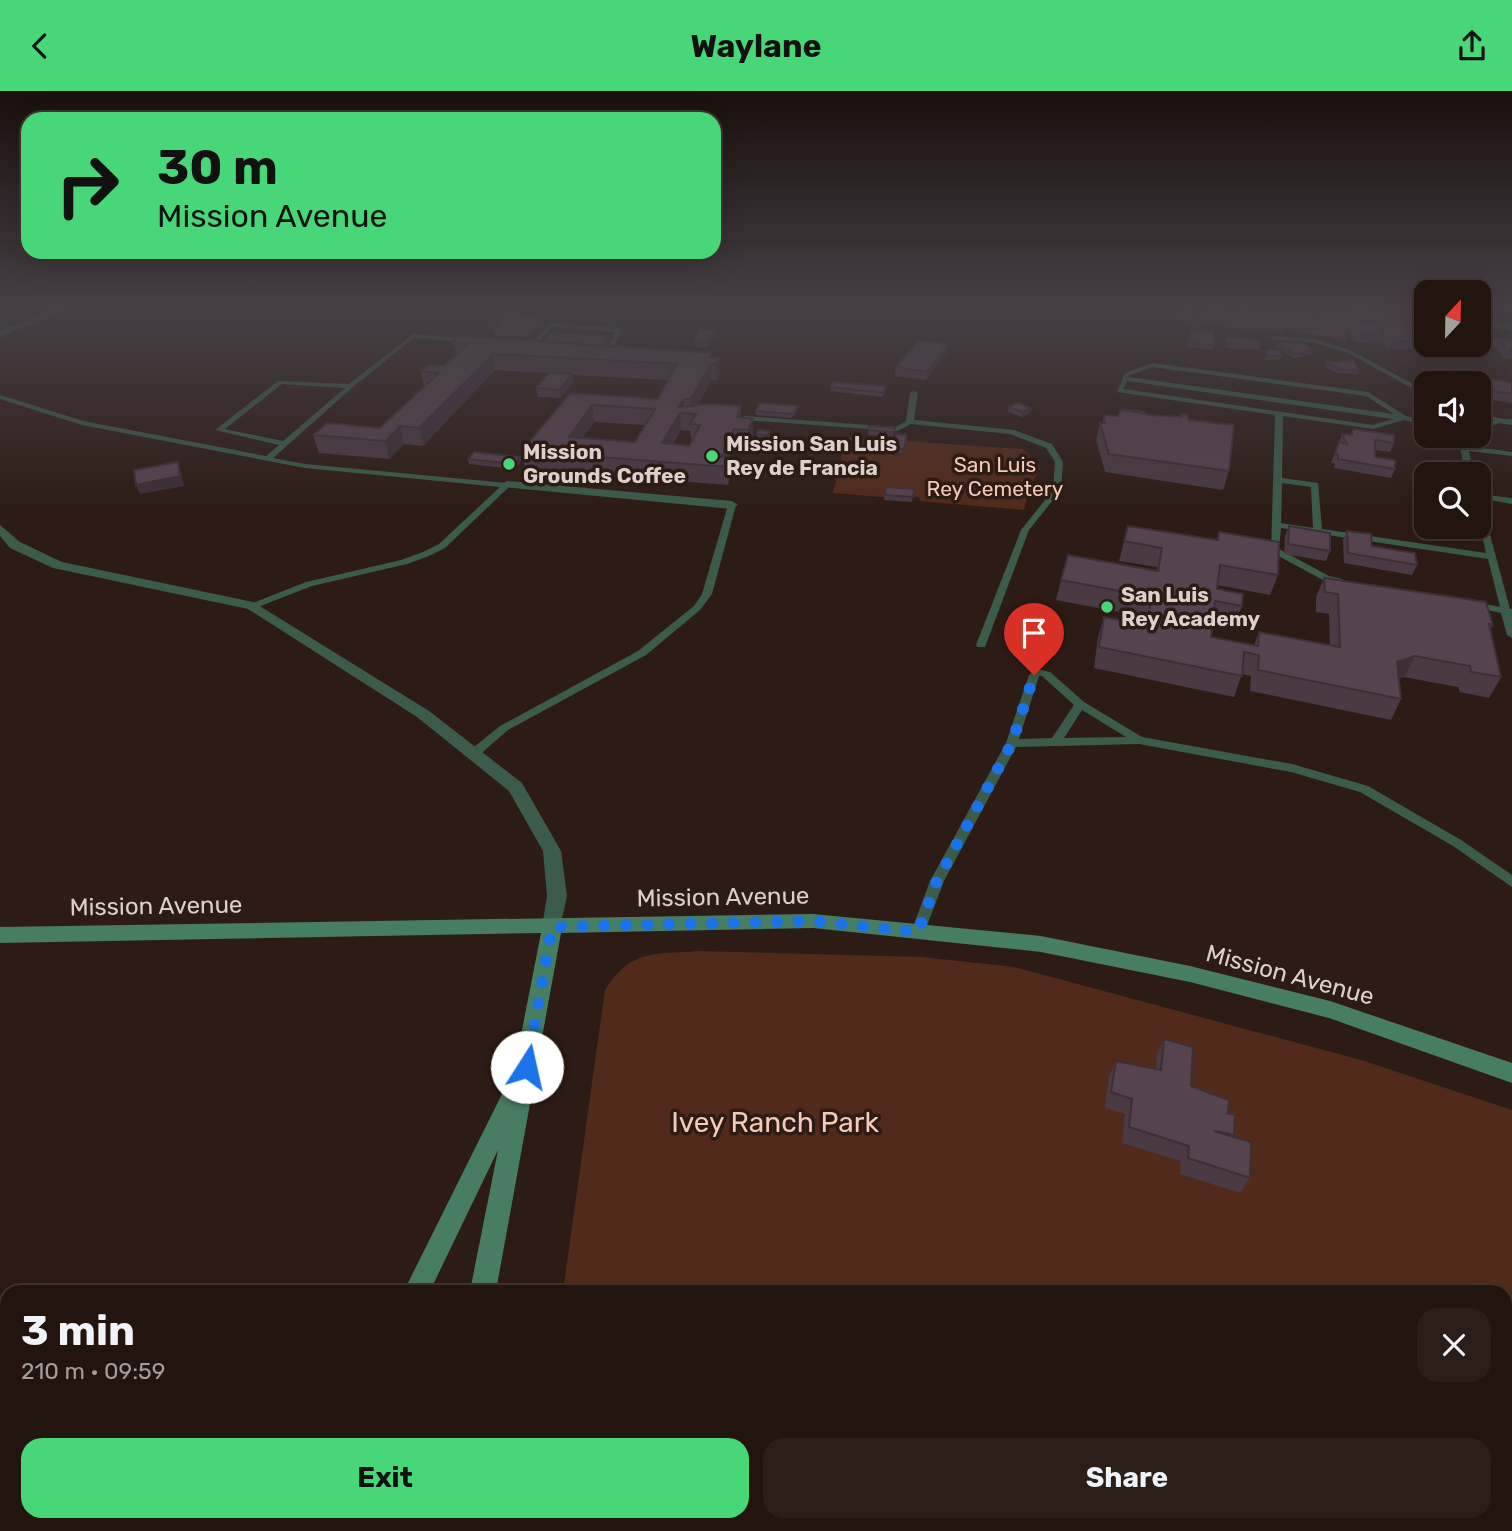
<!DOCTYPE html>
<meta charset="utf-8">
<style>
:root{--surface:#221510;--page:#2a1e19;--text:#f1f3f6;--muted:#a29f9f;--line:#3f3430;--accent:#47d779}
body{margin:0;font-family:Rubik,sans-serif;background:var(--page);color:var(--text);height:100vh;display:flex;flex-direction:column;font-size:26px;white-space:nowrap}
*{box-sizing:border-box;margin:0}
p{font-size:23px;color:var(--muted)}
.icon{flex:none;width:38px;height:38px;fill:none;stroke:currentColor;stroke-width:2;stroke-linecap:round;stroke-linejoin:round}
.map{position:relative;flex:1;overflow:hidden}
.details{position:absolute;left:0px;top:1194px;width:1512px;height:247px;display:flex;flex-direction:column;background:var(--surface);border-radius:21px 21px 0 0;box-shadow:0 7px 28px #0002,0 0 0 2px var(--line)}
.details>*{flex:none}
.banner{position:absolute;left:21px;top:21px;width:700px;height:147px;border-radius:21px;box-shadow:0 7px 28px #0002,0 0 0 2px var(--line);background:#47d779;color:#111;overflow:hidden}
.needle{width:46px;rotate:22deg}
.fabs{position:absolute;left:1414px;top:189px;display:grid;gap:14px}
.fabs a{display:grid;place-items:center;width:77px;height:77px;border-radius:14px;background:var(--surface);box-shadow:0 7px 28px #0002,0 0 0 2px var(--line);font-size:35px}
.pin{position:absolute;display:grid;place-items:center;width:60px;height:60px;color:#fff;margin:-72px -30px;border-radius:50% 50% 50% 0;rotate:-45deg;box-shadow:0 0 7px #0007}
.pin .icon{rotate:45deg}
.me{position:absolute;width:77px;margin:-38px;rotate:10deg;stroke-linejoin:round;filter:drop-shadow(0 0 5px #0008)}
.turn{display:flex;align-items:center;gap:24px;height:147px;padding:0 21px;font-size:32px}
.turn .icon{width:91px;height:91px;stroke-width:2.5}
.turn b{display:block;font-size:49px;line-height:60px}
.round{display:grid;place-items:center;flex:none;width:74px;height:74px;border-radius:21px;background:var(--page)}
.summary{display:flex;align-items:center;justify-content:space-between;height:119px;padding:0 21px}
h1{font-size:42px;font-weight:700;line-height:52px}
.action{display:flex;gap:14px;margin-top:auto;padding:14px 21px}
.action a{flex:1;height:80px;border-radius:21px;background:var(--accent);color:#111;font-size:28px;font-weight:700;line-height:80px;text-align:center}
.action a+a{background:var(--page);color:var(--text)}
header{display:flex;justify-content:space-between;align-items:center;height:91px;padding:0 21px;background:var(--accent);color:#111;font-size:32px;font-weight:700}
.map>svg:first-child{display:block}
.green{fill:#522a1b}
.lines{fill:none;stroke-linecap:round;stroke-linejoin:round}
.stream{fill:#000128;fill-rule:evenodd}
.service{fill:#3b5c4b;fill-rule:evenodd}
.pedestrian{fill:#3b5c4b;fill-rule:evenodd}
.minor{fill:#3b5c4b;fill-rule:evenodd}
.tertiary{fill:#3b5c4b;fill-rule:evenodd}
.secondary{fill:#477d62;fill-rule:evenodd}
.wall{fill:#493a44;fill-rule:evenodd}
.shaded-wall{fill:#3c2f37}
.building{fill:#55434f;stroke:#3c2f37;stroke-width:2;fill-rule:evenodd}
.route{stroke:#1a73e8;stroke-width:12;stroke-dasharray:0 21.6}
.poi-dot{fill:#47d779;stroke:#2d1c15;stroke-width:2.5}
.labels{text-anchor:middle;stroke-width:7;stroke-linejoin:round;paint-order:stroke}
.far-poi-label{font-size:21px;font-weight:bold;fill:#dcd0cb;stroke:#2d1c15;text-anchor:start}
.far-park-label{font-size:21px;fill:#f5cab9;stroke:#2d1c15}
.street-label{font-size:24px;fill:#dcd0cb;stroke:#2d1c15}
.near-park-label{font-size:28px;fill:#f5cab9;stroke:#2d1c15}
</style>
<header><svg class="icon" aria-label="back" viewBox="0 0 24 24"><path d="M15 5l-7 7 7 7"/></svg>Waylane<svg class="icon" aria-label="share" viewBox="0 0 24 24"><path d="M12 15V3M7 8l5-5 5 5M5 13v7h14v-7"/></svg></header>
<div class="map">
<svg width="1512" height="1440" viewBox="0 0 1512 1440">
<rect width="100%" height="100%" fill="#2d1c15"/>
<path class="green" d="M846,346L1023,358L1040,376L1030,396L1024,419L920,410L919,406L894,404L893,407L833,402Z
M699,860L922,866L1014,876L1361,969L1512,1019V1440H522L523,1433H1505V1200H563L605,899C632,857 654,864 699,860Z"/>
<g class="lines">
<path class="stream" d="M0,1335L7,1337V1351L0,1349Z"/>
<path class="service" d="M550,232L619,237L622,239L607,269L604,271L601,269L615,241L552,236L534,256H521V254L530,253Z
M413,243L470,248L473,250L470,252L414,247L353,296L273,367L305,373L507,392L511,394L445,457L429,465L407,473L312,495L253,518L250,517V513L306,491L401,469L423,461L439,453L500,396L305,377L82,334L0,308V304L83,330L266,365L279,354L215,339L278,290L349,293ZM282,293L345,297L283,350L225,338Z
M1273,245L1316,248L1352,260L1426,300V305L1348,262L1315,252L1271,248V246Z
M1153,272L1368,301L1406,325L1426,330V334L1404,329L1373,338L1283,325L1282,387L1318,392L1322,438L1486,462L1479,432V414H1482L1510,518H1512V547L1507,544L1501,522L1468,515L1466,513L1471,510L1500,516L1488,468L1281,437L1279,458L1329,485L1342,488L1344,490L1339,493L1323,489L1271,461L1275,324L1117,301L1125,282ZM1153,276L1366,305L1394,323L1129,286L1130,284ZM1127,290L1393,328L1373,334L1123,298ZM1282,392L1311,396L1313,437L1281,432Z
M914,300L918,302L914,329L1014,339L1052,353L1063,371L1061,399L1029,439L985,556H977L976,554L1021,439L1053,399L1055,371L1046,357L1010,343L911,333L897,340L745,329L741,327L745,325L896,336L906,330L910,302Z
M1479,323L1504,328L1505,330L1479,339V335L1492,330L1479,327Z
M1463,345H1471L1468,355L1512,361V365L1469,360L1474,383H1466L1460,357Z
M1479,403L1512,407V413L1479,407Z
M732,411L736,414L712,503L700,519L646,564L508,639L477,666H469L467,663L469,660L500,635L638,560L694,515L702,503L728,414Z
M1037,578L1050,581L1084,611L1142,646L1292,673L1368,695L1461,749L1512,784V796L1453,755L1360,701L1291,681L1139,653L1016,656L944,790L923,845L918,846L913,845L911,841L930,790L1006,652L1029,584ZM1039,585H1042L1074,614L1052,647L1019,648ZM1082,619L1126,646L1064,647Z"/>
<path class="pedestrian" d="M507,390L732,410L738,414L732,418L503,396L501,394Z"/>
<path class="minor" d="M1352,217H1379L1426,223V229Z
M1321,228L1426,240V246L1318,233Z
M1479,229L1512,233V239L1479,235Z
M1479,246L1512,250V256L1479,252Z
M0,434L20,451L62,471L253,511L260,515L253,519L53,477L10,457L0,445Z"/>
<path class="tertiary" d="M58,217H71L0,246V240Z
M1497,328H1512V334L1497,332Z
M253,511L429,620L522,692L561,760L567,805L559,841H545L542,836L547,805L543,760L509,700L417,626L248,518L246,515Z"/>
<path class="secondary" d="M813,823L1041,845L1190,875L1330,910L1512,972V992L1329,927L1190,891L1041,861L813,837L561,842L496,1200H470L498,1059L430,1200H404L508,991L512,990L541,842L0,852V836Z
M294,1433H324L321,1440H291Z
M423,1433H453L452,1440H422Z"/>
</g>
<path class="wall" d="M465,217H511L466,221Z
M512,217H530L525,221L512,220Z
M1087,217H1113L1112,220Z
M1175,217H1196L1193,231L1172,228Z
M1201,217L1226,227L1223,235L1198,232Z
M1229,217H1266L1265,220L1255,219L1258,224L1259,220L1284,226L1286,222L1298,223L1294,221L1292,219L1291,221L1268,220L1266,217H1398L1403,223L1426,228V237L1407,236L1405,234V235L1380,234L1374,228L1373,231L1379,239L1380,236L1416,251L1412,259L1386,257L1382,250L1381,253L1355,251L1347,238L1350,230H1351L1346,224L1344,228H1338L1348,241L1345,249L1318,244L1317,243L1316,245L1297,241L1290,242L1286,236L1285,242L1262,238L1260,234L1259,239L1234,237L1227,222ZM1319,222L1324,227H1314V229L1311,224H1318Z
M1401,217H1425L1424,219H1402Z
M1492,217H1512V219L1492,218Z
M542,225L543,233L529,246L494,244L493,236Z
M1479,225L1492,237L1489,245H1479Z
M1191,238L1214,255L1213,259L1186,256Z
M715,239V243L708,256H695V251Z
M1227,245L1260,255L1259,259L1233,258L1224,256Z
M1498,248L1512,249V268H1506L1494,256Z
M453,251H542L610,254L608,255L712,262V267H720V284L717,290L711,289L698,314L741,327L753,328V345L748,357L734,356L729,367L730,386L728,394L525,378L522,360L570,302L658,308L669,289L572,284L573,292L560,307L538,306L536,297L549,282L495,279L423,355L404,353L389,368L319,362L313,344L380,337L424,295L421,280L444,275L456,264ZM594,331L645,334L635,351L583,347ZM681,339L690,340L692,351L689,355L673,353Z
M1278,252L1312,259L1311,263L1303,264V266L1293,267L1281,259V265L1280,269H1265V263L1266,259L1279,258L1276,256Z
M1438,254H1473L1474,255L1470,263L1444,261Z
M947,261L926,289L895,285L896,276Z
M1327,271L1359,279L1358,283L1337,282L1326,276Z
M1488,287L1512,292V312L1490,309L1484,296Z
M886,295L883,306L831,300V296Z
M1009,316L1030,321L1022,326L1008,321Z
M756,320H797L792,327L756,324Z
M1145,323L1180,326L1181,323L1189,329L1229,380L1223,399L1105,381L1096,349L1100,332H1103L1104,324L1118,325Z
M869,335L894,341L893,346L868,344Z
M1353,338L1394,352L1390,361L1375,359V366L1395,378L1391,387L1334,377L1335,373L1331,372L1342,343L1350,344Z
M757,343L769,344L768,348H757Z
M907,344L903,362H892V357Z
M520,366L521,370L515,378L469,373L468,368Z
M914,398L912,411L884,409L885,404Z
M1128,435L1216,449L1219,441L1278,484L1270,504L1217,494V498L1242,515L1234,535L1213,531L1211,546L1254,554L1259,541L1330,555L1329,523L1316,521V506L1324,487L1493,534L1490,540L1501,586L1489,607L1460,601L1458,596L1404,586L1399,587L1401,608L1391,629L1250,600L1251,585L1242,583L1234,606L1094,577L1098,546L1104,526L1145,534L1146,526L1056,509L1061,489L1156,480L1157,476L1119,470Z
M1289,435L1330,460L1326,470L1284,463L1285,445Z
M1347,440L1372,455L1417,474L1412,484L1344,472L1343,449Z
M1164,948L1191,995L1228,1022L1234,1044L1233,1046L1250,1087L1240,1102L1180,1083L1181,1070L1122,1052L1125,1023L1105,1017L1109,986L1116,970L1156,978L1157,964Z
M1505,1305L1512,1307V1392L1505,1389Z
M1228,1433H1313L1316,1440H1231Z"/>
<path class="shaded-wall" d="M15,217H32L33,220L0,232V223Z
M542,225L543,233L529,246L528,238Z
M1299,233L1297,241L1290,242L1292,234Z
M715,239V243L708,256L707,252Z
M609,245L610,254L602,264L601,255Z
M948,253L947,261L926,289L927,281Z
M1312,259L1311,263L1303,264L1304,262L1302,261Z
M712,262L711,289L693,323H692L691,308Z
M493,263L495,279L423,355L419,337Z
M720,267V284L717,290L716,273Z
M572,283L573,292L560,307L559,299Z
M684,308V322H680L681,339L663,370L662,352L678,316Z
M592,314L594,331L572,363L569,346Z
M741,315V333L737,326Z
M798,315L797,320L792,327V323Z
M1031,317L1030,321L1022,326V321Z
M753,328V345L748,357V339Z
M400,335L404,353L389,368L385,350Z
M734,338V356L725,376L721,366Z
M520,366L521,370L515,378V373Z
M730,367V386L728,394V376Z
M178,371L181,380L184,395L140,403L136,394Z
M1415,565L1404,586L1387,592L1397,571Z"/>
<path class="building" d="M0,217H15L0,223Z
M1175,217H1196L1195,223L1174,220Z
M1201,217H1228L1226,227L1200,224Z
M1231,217H1254L1261,231L1237,229Z
M1325,217H1346L1347,220H1327Z
M1350,217H1371L1376,224L1354,223Z
M1375,217H1398L1408,227L1383,226Z
M1259,220L1283,221L1287,234L1265,231Z
M1286,222L1310,224L1319,237L1299,233L1292,234Z
M508,223L542,225L528,238L493,236Z
M1403,223L1422,224L1426,228V233L1409,232L1407,230L1408,227Z
M1479,225H1481L1492,237H1479Z
M1314,227H1337L1348,241L1321,236Z
M1350,230L1374,232L1384,244L1358,243Z
M1403,235L1416,251L1389,249L1380,236Z
M699,238L715,239L707,252L695,251Z
M1191,238L1214,240V255L1187,252Z
M551,241L609,245L601,255L542,251Z
M458,245L712,262L710,267H720L716,273H711L691,308H684L678,316L711,313L741,315L737,326L753,328L748,339L734,338L721,366L730,367L728,376L522,360L570,302L658,308L677,273L493,263L419,337L400,335L385,350L313,344L327,332L380,337L439,282L421,280L429,274L444,275L468,252L453,251ZM592,314L655,318L635,351L569,346ZM680,322L696,323L690,333L700,334L689,355L662,352Z
M1227,245L1259,250L1260,255L1234,253L1225,251Z
M1498,248L1512,249V260H1510Z
M919,249L948,253L927,281L896,276Z
M1303,251L1312,259L1302,261L1304,262L1295,263L1278,252Z
M1281,258V265H1267L1266,259Z
M1353,270L1359,279L1339,278L1327,271Z
M550,281L572,283L559,299L536,297Z
M1488,287L1512,292V303L1494,300Z
M833,291L886,295L884,302L831,296Z
M760,312L798,315L792,323L756,320Z
M1018,312L1031,317L1022,321L1009,316Z
M1121,318L1150,324L1182,326L1181,323H1187L1189,329L1234,334L1229,380L1109,363L1100,332H1105L1104,324L1118,325Z
M1123,318L1145,321V323Z
M869,335L895,337L894,341L868,339Z
M1353,338L1394,344V352L1375,349V366L1395,369V378L1338,368V364L1335,363L1339,351L1347,353L1342,343L1352,344Z
M758,339L769,340L768,344L757,343Z
M896,343L907,344L904,358L892,357Z
M474,361L520,366L515,373L468,368Z
M178,371L180,385L136,394L134,379Z
M886,396L914,398L913,406L885,404Z
M1128,435L1218,449L1219,441L1279,451L1278,484L1220,474L1217,498L1243,503L1242,515L1215,510L1211,546L1258,555L1259,541L1340,556L1338,503L1325,501L1324,487L1486,511L1493,534L1489,533L1501,586L1471,581L1470,575L1415,565L1397,571L1401,608L1258,579L1259,564L1244,561L1242,585L1099,556L1104,526L1147,534L1152,506L1061,489L1068,464L1158,480L1162,457L1124,450Z
M1289,435L1330,442V460L1288,453Z
M1347,440L1371,443L1372,455L1415,462L1417,474L1348,462Z
M1164,948L1193,956L1191,995L1229,1009L1228,1022L1235,1024L1234,1044L1214,1040L1251,1051L1250,1087L1188,1067L1189,1055L1129,1036L1132,1008L1111,1001L1116,970L1161,979Z
M1505,1305L1512,1307V1368L1505,1365Z
M734,1433H842V1440H733Z
M1249,1433H1314L1316,1440H1251Z
M858,1436L879,1440H858Z"/>
<linearGradient id="sky" x2="0" y2="1"><stop stop-color="#190f0c"/><stop offset="0.52" stop-color="#464046"/><stop offset="1" stop-color="#464046" stop-opacity="0"/></linearGradient>
<rect width="1512" height="419" fill="url(#sky)"/>
<g class="lines">
<path class="route" d="M527,976L552,836L813,830L918,841L937,790L1012,652L1034,584"/>
</g>
<g class="poi-dot">
<circle cx="712" cy="365" r="7"/>
<circle cx="509" cy="373" r="7"/>
<circle cx="1107" cy="516" r="7"/>
</g>
<g class="labels">
<g class="far-poi-label">
<text x="726" y="360">Mission San Luis<tspan x="726" dy="24">Rey de Francia</tspan></text>
<text x="523" y="368">Mission<tspan x="523" dy="24">Grounds Coffee</tspan></text>
<text x="1121" y="511">San Luis<tspan x="1121" dy="24">Rey Academy</tspan></text>
</g>
<g class="far-park-label">
<text x="995" y="381">San Luis<tspan x="995" dy="24">Rey Cemetery</tspan></text>
</g>
<g class="street-label">
<text transform="translate(723 806) rotate(-1)" y="8">Mission Avenue</text>
<text transform="translate(156 815) rotate(-1)" y="8">Mission Avenue</text>
<text transform="translate(1290 884) rotate(15)" y="8">Mission Avenue</text>
</g>
<g class="near-park-label">
<text x="775" y="1041">Ivey Ranch Park</text>
</g>
</g>
</svg>
<div class="fabs">
<a><svg class="needle" viewBox="-14 -14 28 28"><path d="M0-13l5 13h-10z" fill="#e53935"/><path d="M0 13l5-13h-10z" fill="#a29f9f"/></svg></a>
<a><svg class="icon" aria-label="sound" viewBox="0 0 24 24"><path d="M4 9h4l5-4v14l-5-4H4zM17 9q2 3 0 6"/></svg></a>
<a><svg class="icon" aria-label="search" viewBox="0 0 24 24"><circle cx="10" cy="10" r="6"/><path d="M15 15l6 6"/></svg></a>
</div>
<div class="pin" style="left:1034px;top:584px;background:#d93025"><svg class="icon" aria-label="arrive" viewBox="0 0 24 24"><path d="M6 21V4h12l-3 4 3 4H6"/></svg></div>
<svg class="me" style="left:527px;top:976px" viewBox="-20 -20 40 40"><circle r="19" fill="#fff"/><path d="M0-13L10 11 0 6-10 11z" fill="#1a73e8"/></svg>
<div class="banner">
<div class="turn"><svg class="icon" aria-label="right" viewBox="0 0 24 24"><path d="M7 20v-9h11M14 6l5 5-5 5"/></svg><div><b>30 m</b>Mission Avenue</div></div>
</div>
<section class="details">
<div class="summary"><div><h1>3 min</h1><p>210 m · 09:59</p></div><a class="round"><svg class="icon" aria-label="close" viewBox="0 0 24 24"><path d="M6 6l12 12M18 6L6 18"/></svg></a></div>
<div class="action"><a>Exit</a><a>Share</a></div>
</section>
</div>
